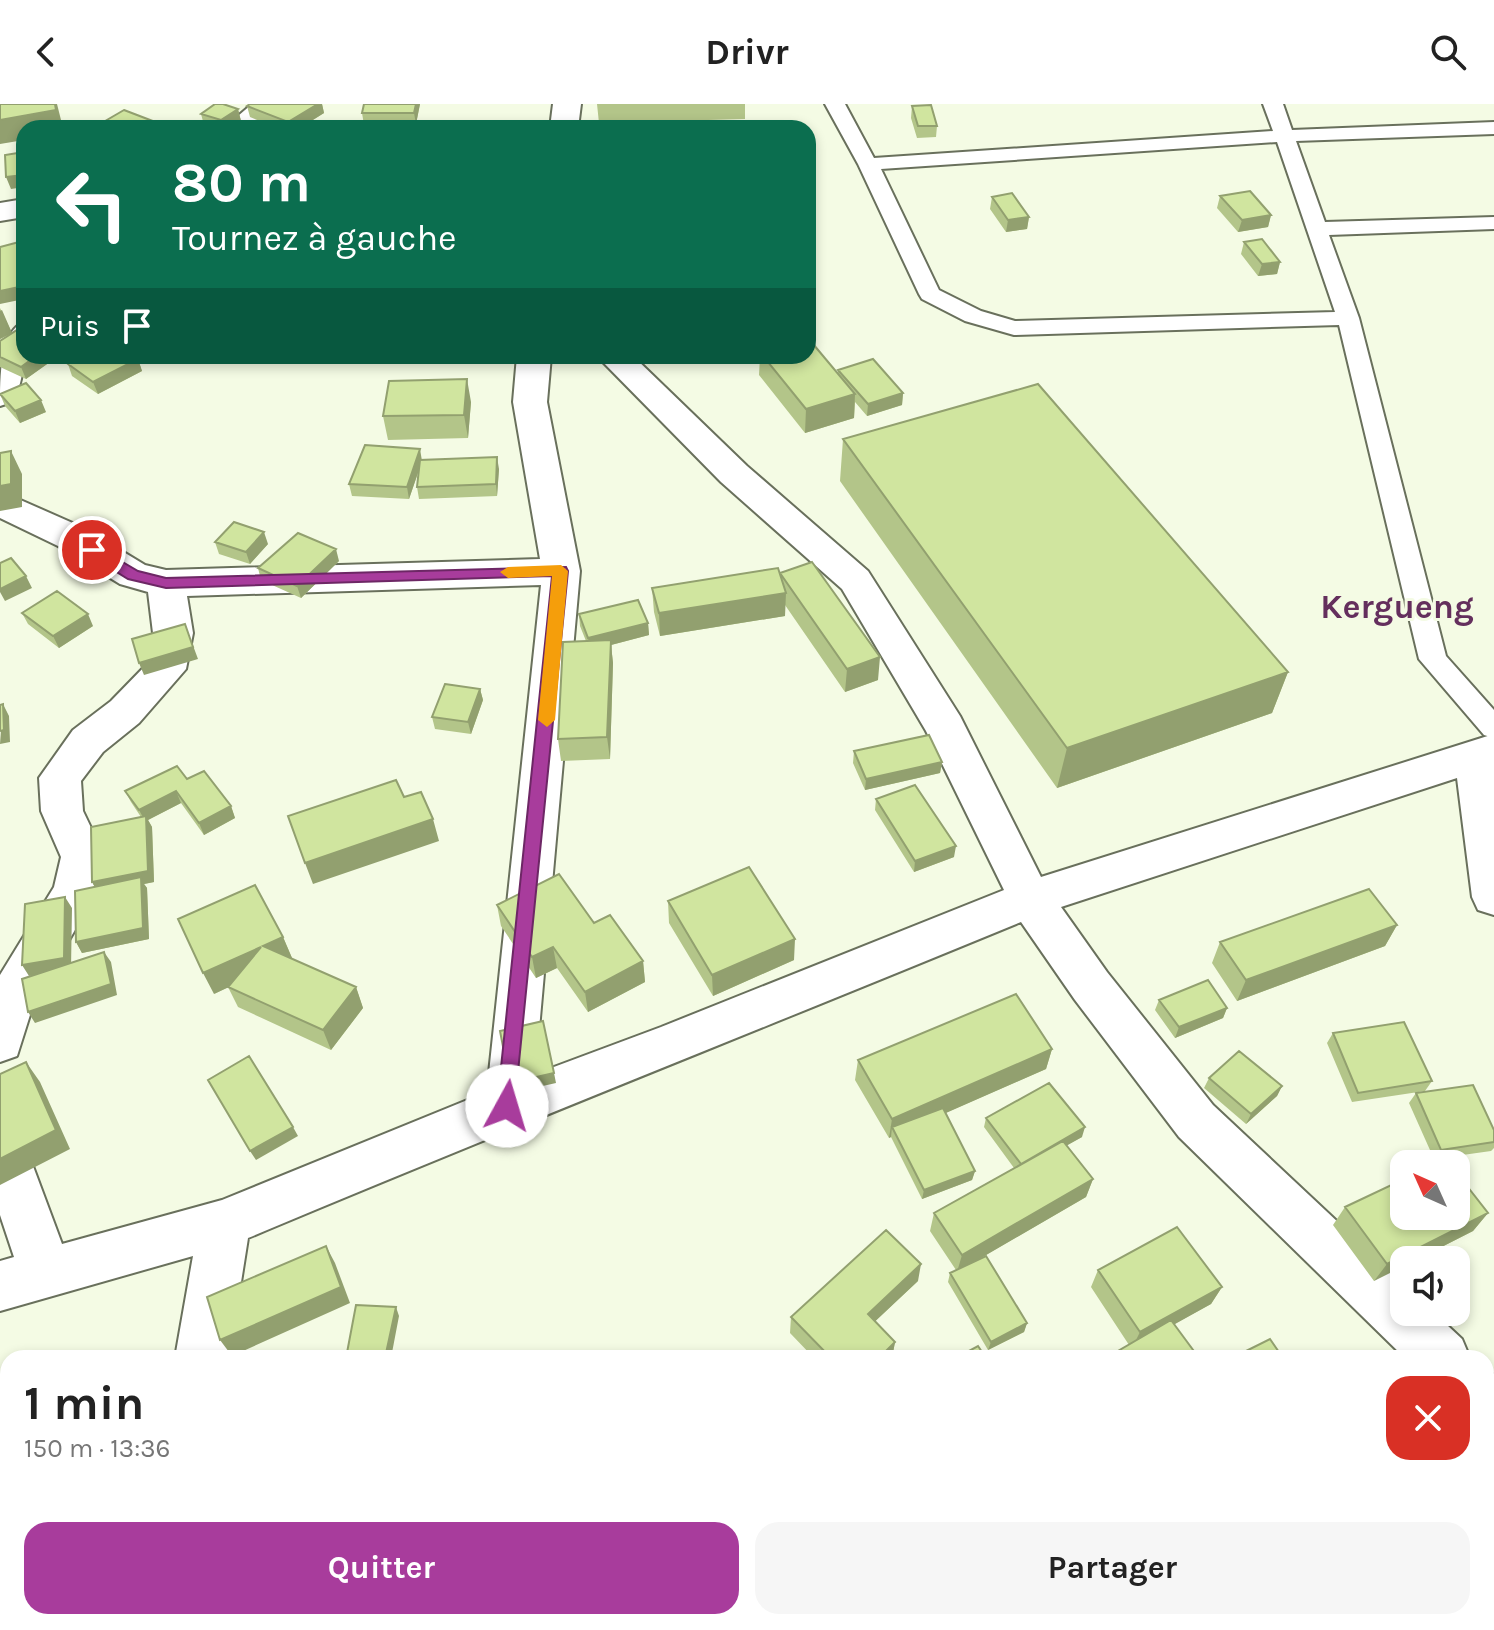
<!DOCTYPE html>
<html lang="fr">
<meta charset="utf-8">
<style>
:root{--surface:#fff;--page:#f6f6f6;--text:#222;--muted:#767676;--accent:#a83c9c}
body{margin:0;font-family:Karla,sans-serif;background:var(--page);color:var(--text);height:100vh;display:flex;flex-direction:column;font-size:30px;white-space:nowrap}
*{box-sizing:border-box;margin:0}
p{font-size:26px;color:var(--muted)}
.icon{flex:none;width:44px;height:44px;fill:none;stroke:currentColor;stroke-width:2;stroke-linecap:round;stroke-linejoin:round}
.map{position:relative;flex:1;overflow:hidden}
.side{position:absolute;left:0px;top:1246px;width:1494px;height:280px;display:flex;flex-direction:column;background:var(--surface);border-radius:24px 24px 0 0;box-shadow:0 4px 12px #0003}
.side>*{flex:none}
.top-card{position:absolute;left:16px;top:16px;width:800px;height:244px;border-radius:24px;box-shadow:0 4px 12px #0003;background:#0b6e4f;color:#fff;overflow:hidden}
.needle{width:52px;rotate:315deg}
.tools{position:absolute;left:1390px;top:1046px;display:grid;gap:16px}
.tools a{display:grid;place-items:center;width:80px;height:80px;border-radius:16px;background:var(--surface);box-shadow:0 4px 12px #0003;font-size:40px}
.pin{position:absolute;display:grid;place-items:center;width:68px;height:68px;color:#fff;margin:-34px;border:4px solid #fff;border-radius:50%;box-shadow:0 2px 8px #0007}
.me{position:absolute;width:88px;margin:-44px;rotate:6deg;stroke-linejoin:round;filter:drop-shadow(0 0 6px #0008)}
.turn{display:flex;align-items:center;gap:28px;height:168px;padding:0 24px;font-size:36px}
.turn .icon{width:104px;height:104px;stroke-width:2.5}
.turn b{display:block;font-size:56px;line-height:68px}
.then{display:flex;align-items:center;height:76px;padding:0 24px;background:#0003;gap:16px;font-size:30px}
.round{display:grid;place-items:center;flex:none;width:84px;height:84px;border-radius:24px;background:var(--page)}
.headline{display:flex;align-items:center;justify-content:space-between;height:136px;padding:0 24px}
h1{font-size:48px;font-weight:700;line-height:60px}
.action{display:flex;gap:16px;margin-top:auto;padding:16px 24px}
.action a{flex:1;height:92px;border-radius:24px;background:var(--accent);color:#fff;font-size:32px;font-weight:700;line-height:92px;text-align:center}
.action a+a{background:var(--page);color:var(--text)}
header{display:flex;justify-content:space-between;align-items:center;height:104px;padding:0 24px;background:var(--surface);font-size:36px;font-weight:700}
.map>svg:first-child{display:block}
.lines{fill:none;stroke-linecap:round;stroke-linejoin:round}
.lane-casing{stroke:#69705c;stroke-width:4}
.street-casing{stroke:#69705c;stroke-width:4}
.lane{fill:#fff;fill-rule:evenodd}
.street{fill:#fff;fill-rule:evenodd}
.wall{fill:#b3c589}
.shaded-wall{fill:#92a06f}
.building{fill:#d0e59f;stroke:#92a06f;stroke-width:2}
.route{fill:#a83c9c;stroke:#6d2765;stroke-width:2}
.slow{fill:#f59e0b}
.labels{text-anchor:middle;stroke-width:6;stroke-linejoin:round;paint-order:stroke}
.quarter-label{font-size:34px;font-weight:bold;fill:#642f5d;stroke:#f4fbe4}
</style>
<header><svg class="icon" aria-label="back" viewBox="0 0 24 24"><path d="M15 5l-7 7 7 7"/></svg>Drivr<svg class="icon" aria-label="search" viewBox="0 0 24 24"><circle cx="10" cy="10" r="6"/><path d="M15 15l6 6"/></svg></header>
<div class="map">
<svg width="1494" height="1526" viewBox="0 0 1494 1526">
<rect width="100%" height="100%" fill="#f4fbe4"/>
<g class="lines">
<g class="lane-casing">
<path id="lane" d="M825,0H845L874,54L1273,27L1263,0H1283L1292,26L1494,18V30L1296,37L1325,118L1494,113V125L1329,131L1359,214L1446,552L1494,606V634L1484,631L1419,555L1339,221L1014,231L965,217L922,195L919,190L858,60ZM1277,38L1335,208L1015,217L981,207L939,186L881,65Z"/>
</g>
<g class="street-casing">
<path id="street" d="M252,0H284L256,24H224Z
M553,0H581L578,24H550Z
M24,95V113L0,117V99Z
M24,218C24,242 26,278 12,298L0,302C0,273 0,227 24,218Z
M517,252H551L547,298L580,467L535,970L661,923L1004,786L926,627L842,485L721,378L597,252H633L747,362L868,467L960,612L1041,773L1494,630V811L1478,806L1472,793L1457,674L1061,803L1107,868L1213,1001L1404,1180V1208H1433L1462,1235L1470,1254H1405L1179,1033L1075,896L1021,818C764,924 505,1026 248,1134L229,1254H175L193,1152L0,1207V1157L14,1153L0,1111V1016L18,1022L62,1140L222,1096L487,988L541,481L187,492L193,529L186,565L139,619L103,648L81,677L83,707L105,753L98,786L35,895L17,952L0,958V871L54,783L61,753L41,707L39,674L73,626L111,597L147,560L153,529L148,488L120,480L58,442L0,414V387L84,424L145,461L166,466L540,455L513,298Z
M1486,1267L1494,1271V1331L1486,1327Z
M124,1518H184L183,1526H123Z"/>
</g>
<use href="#lane" class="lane"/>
<use href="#street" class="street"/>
</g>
<path class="wall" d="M250,0H322L324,9L300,24H277L250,13L247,2Z
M364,0H420L416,20L364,21L362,9Z
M597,0H745V15L599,19Z
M912,2L937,22L936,33L917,34L911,14Z
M238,5L241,17L230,24H212L204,21L201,10Z
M1220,92L1271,111L1268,123L1238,128L1217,104Z
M992,93L1029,113L1027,125L1006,128L990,105Z
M1244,138L1280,158L1277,170L1258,172L1241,150Z
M0,204L12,229L57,253L26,275L0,263V237L12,229L0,235Z
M76,252H133L138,255L142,267L98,290L72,272L68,260L79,254Z
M760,252H808L838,270V266L903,289L902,301L867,312L855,298L854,314L805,329L759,271Z
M0,290L46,308L20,319L5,302Z
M471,298L468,334L388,336L383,312Z
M843,335L1288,568L1272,609L1057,684L840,377Z
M422,356L499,365L497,392L419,395L417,383L418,369L409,395L352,392L349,380Z
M215,438L268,440L250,460L219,450Z
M339,457L301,494L261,476L258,464Z
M780,470L878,576L845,588L785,501V512L660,532L654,508L652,484Z
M22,509L93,522L59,544L28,520Z
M579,510L648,519L649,531L611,541L613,559L610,655L561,657L558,635L586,537L580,522Z
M480,585L483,596L471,630L435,625L432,613Z
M854,647L942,658L940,669L865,686L853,659Z
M187,675L231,702L235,714L204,731L181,699L148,716L152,723L154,778L144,780L147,784L149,835L82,849L76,838L95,783L92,778L141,713L131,698L125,687Z
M876,695L954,753L914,768L875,706Z
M668,797L794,856L713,892L669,819Z
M497,801L594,819L643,857L645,878L588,908L557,864L536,874L501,822Z
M1397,821L1385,842L1237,897L1212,859L1220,838Z
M283,833L292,854H290L356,883L363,904L331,946L238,903L228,883L214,890Z
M1159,896L1227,904L1223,914L1175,934L1155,906Z
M1333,929L1432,977L1425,987L1352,998L1327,939Z
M1052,945L1046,965L945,1009L975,1067L972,1076L922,1095L891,1033L889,1034L855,976L858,956Z
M1209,974L1282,982L1277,992L1246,1020L1204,984Z
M1416,989L1494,1026V1044L1491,1047L1434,1055L1409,999Z
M986,1014L1082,1033L1067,1041L1093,1075L1086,1093L977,1156L1027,1219L1024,1228L988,1246L948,1178L950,1169L956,1166L930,1127L934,1109L1014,1064L984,1023Z
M1345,1103L1488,1109L1473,1127L1416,1156H1404L1374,1177L1333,1121Z
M1098,1166L1222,1183L1211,1200L1174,1220L1129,1241L1091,1183Z
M918,1177L875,1217L895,1238L892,1254H814L790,1229L791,1213Z
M1137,1518H1196L1190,1526H1136L1133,1523Z
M1228,1518H1375L1372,1526H1223Z
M1422,1518H1486L1494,1526H1432Z"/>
<path class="shaded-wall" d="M55,0H57L63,24H24V36L0,40V16Z
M318,0H322L324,9L300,24H290L288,18Z
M416,0H420L416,20L414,9Z
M238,5L241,17L230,24H223L221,16Z
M24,71V83L11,85L6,73Z
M1271,111L1268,123L1238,128L1242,116Z
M1029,113L1027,125L1006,128L1008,116Z
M1280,158L1277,170L1258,172L1262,160Z
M24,182V195L0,200V187Z
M2,206L12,229L0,235V207Z
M36,252L57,253L26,275L21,263Z
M138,255L142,267L98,290L93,278Z
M467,275L471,298L468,334L464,311Z
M903,289L902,301L867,312L868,300Z
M855,290L854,314L805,329L806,305Z
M41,296L46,308L20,319L15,307Z
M420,345L422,357L409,395L407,383Z
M11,347L22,370V403L0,407V382Z
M497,353L499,365L497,392L496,380Z
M264,428L268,440L250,460L246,448Z
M336,445L339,457L301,494L297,482Z
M26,472L32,484L5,497L0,488V485Z
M786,489L785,512L660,532L659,509Z
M88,510L93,522L59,544L53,532Z
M648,519L649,531L611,541L613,559L610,655L607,633L588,534Z
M185,520L198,555L144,571L139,559Z
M880,553L878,576L845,588L847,565Z
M1288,568L1272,609L1057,684L1067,644Z
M480,585L483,596L471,630L468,618Z
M3,600L9,612L10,638L0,640Z
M942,658L940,669L865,686L866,675Z
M176,687L181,699L148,716L152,723L154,778L144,780L147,784L149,835L82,849L76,838L98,789L92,778L145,717L139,706Z
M231,702L235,714L204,731L199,719Z
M433,715L439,737L313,780L305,759Z
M956,742L954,753L914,768L915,757Z
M65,793L72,804L71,864L29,872L22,861Z
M1397,821L1385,842L1237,897L1246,876Z
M283,833L292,854L272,863L263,842Z
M795,835L794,856L713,892L712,871Z
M261,843L270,864L214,890L203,869Z
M553,843L557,864L536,874L532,853Z
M104,848L111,858L117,891L35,919L28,908Z
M643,857L645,878L588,908L585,888Z
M356,883L363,904L331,946L323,926Z
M1227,904L1223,914L1175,934L1179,923Z
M1052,945L1046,965L896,1031L892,1023L891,1033L889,1034L892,1015Z
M26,958L40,978L70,1045L0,1081V1055Z
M554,969L556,979L512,989L510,979Z
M1282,982L1277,992L1246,1020L1251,1010Z
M293,1023L298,1032L256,1056L250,1047Z
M1085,1023L1082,1033L1018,1069L1021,1060Z
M975,1067L972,1076L922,1095L924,1086Z
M1093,1075L1086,1093L957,1168L962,1151Z
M1488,1109L1473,1127L1416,1156H1404V1162L1374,1177L1387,1160Z
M326,1142L335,1159L350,1199L232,1252L220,1236Z
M921,1160L918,1177L866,1226L868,1210Z
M1222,1183L1211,1200L1132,1244L1140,1228Z
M396,1203L399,1212L391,1254H385Z
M1027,1219L1024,1228L988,1246L991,1238Z
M895,1238L892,1254H879Z
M483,1518H489V1526H482Z"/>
<path class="building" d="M0,0H55L56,6L0,16Z
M215,0H223L238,5L221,16L201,10Z
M250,0H318L288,18L247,2Z
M364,0H416L414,9H362Z
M931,1L937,22H918L912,2Z
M124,6L171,24H110L100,20Z
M24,48V71L6,73L5,51Z
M1250,87L1271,111L1242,116L1220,92Z
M1012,89L1029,113L1008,116L992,93Z
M1262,135L1280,158L1262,160L1244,138Z
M19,138L24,157V182L0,187V143Z
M17,226L24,229V252H36L21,263L0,253V237Z
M808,234L855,290L806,305L763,252H808Z
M83,252H133L138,255L93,278L68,260Z
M873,255L903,289L868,300L838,266Z
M467,275L464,311L383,312L389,277Z
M26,279L41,296L15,307L0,290Z
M1038,280L1288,568L1067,644L843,335Z
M365,341L420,345L407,383L349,380Z
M11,347V380L0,382V349Z
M497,353L496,380L417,383L420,356Z
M234,418L264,428L246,448L215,438Z
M298,429L336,445L297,482L258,464Z
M11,454L26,472L0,485V459Z
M812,458L880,553L847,565L780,469Z
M778,464L786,489L659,509L652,484Z
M57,487L88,510L53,532L22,509Z
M638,496L648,519L588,534L579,510Z
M185,520L193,543L139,559L132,535Z
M611,536L607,633L558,635L563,538Z
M445,580L480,585L468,618L432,613Z
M3,600L4,626L0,627V601Z
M929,631L942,658L866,675L854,647Z
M177,662L187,675L204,667L231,702L199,719L176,687L139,706L125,687Z
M396,676L404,693L421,688L433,715L305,759L288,712Z
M915,681L956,742L915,757L876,695Z
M146,712L148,767L92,778L91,723Z
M749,763L795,835L712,871L668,797Z
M559,770L594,819L610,811L643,857L585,888L553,843L532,853L497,801Z
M141,773L143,824L76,838L75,787Z
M255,781L283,833L263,842L356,883L323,926L228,883L261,843L203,869L178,815Z
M1369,785L1397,821L1246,876L1220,838Z
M65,793L64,854L22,861L25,800Z
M104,848L111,880L28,908L22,875Z
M1208,876L1227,904L1179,923L1159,896Z
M1016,890L1052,945L892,1015L858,956Z
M543,917L554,969L510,979L500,927Z
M1404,918L1432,977L1358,989L1333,929Z
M1239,947L1282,982L1251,1010L1209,974Z
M249,952L293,1023L250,1047L208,976Z
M26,958L56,1026L0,1055V970Z
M1049,979L1085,1023L1021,1060L986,1014Z
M1473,981L1494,1026V1038L1441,1046L1416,989Z
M943,1004L975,1067L924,1086L892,1023Z
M1063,1037L1093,1075L962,1151L934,1109Z
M1446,1055L1449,1060H1436Z
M1456,1068L1488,1109L1387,1160L1345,1103L1404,1075V1112H1456Z
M1177,1123L1222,1183L1140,1228L1098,1166Z
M886,1126L921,1160L868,1210L895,1238L879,1254H831L791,1213Z
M326,1142L341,1183L220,1236L207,1193Z
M986,1152L1027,1219L991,1238L950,1169Z
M356,1201L396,1203L385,1254H346Z
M1171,1216L1199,1254H1106Z
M1270,1235L1283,1254H1232Z
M978,1242L986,1254H956Z
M1486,1457L1494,1463V1526H1463L1453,1518H1486Z
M379,1518H483L482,1526H379Z
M977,1518H991L1001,1526H971Z
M1139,1518H1196L1190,1526H1147Z
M1233,1518H1299L1308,1526H1227Z
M1315,1518H1375L1372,1526H1329Z"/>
<path class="route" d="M92,440L138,467L166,474L566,463L568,467L514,1008L507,1011L500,1008L497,1002L552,472L166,484L128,475L86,449L84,446Z"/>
<path class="slow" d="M561,461L568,467L555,616L547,623L538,616L552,472L508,474L500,468L508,463Z"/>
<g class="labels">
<g class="quarter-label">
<text x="1397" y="514">Kergueng</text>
</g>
</g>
</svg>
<div class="tools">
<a><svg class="needle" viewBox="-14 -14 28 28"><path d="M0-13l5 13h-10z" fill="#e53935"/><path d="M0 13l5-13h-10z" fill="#767676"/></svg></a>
<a><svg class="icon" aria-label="sound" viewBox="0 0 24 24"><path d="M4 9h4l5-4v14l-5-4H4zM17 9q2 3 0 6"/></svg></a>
</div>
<div class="pin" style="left:92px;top:446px;background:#d93025"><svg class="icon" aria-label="arrive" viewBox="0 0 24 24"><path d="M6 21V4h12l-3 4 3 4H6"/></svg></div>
<svg class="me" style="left:507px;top:1002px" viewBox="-20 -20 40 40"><circle r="19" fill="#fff"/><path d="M0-13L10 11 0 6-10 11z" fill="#a83c9c"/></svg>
<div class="top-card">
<div class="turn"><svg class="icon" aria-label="left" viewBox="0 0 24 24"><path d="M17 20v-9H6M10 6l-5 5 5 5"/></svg><div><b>80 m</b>Tournez à gauche</div></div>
<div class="then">Puis<svg class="icon" aria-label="arrive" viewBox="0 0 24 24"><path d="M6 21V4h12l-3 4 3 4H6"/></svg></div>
</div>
<section class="side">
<div class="headline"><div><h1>1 min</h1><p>150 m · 13:36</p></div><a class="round" style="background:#d93025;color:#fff"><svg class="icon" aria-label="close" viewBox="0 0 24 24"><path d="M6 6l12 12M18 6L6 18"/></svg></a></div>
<div class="action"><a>Quitter</a><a>Partager</a></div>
</section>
</div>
